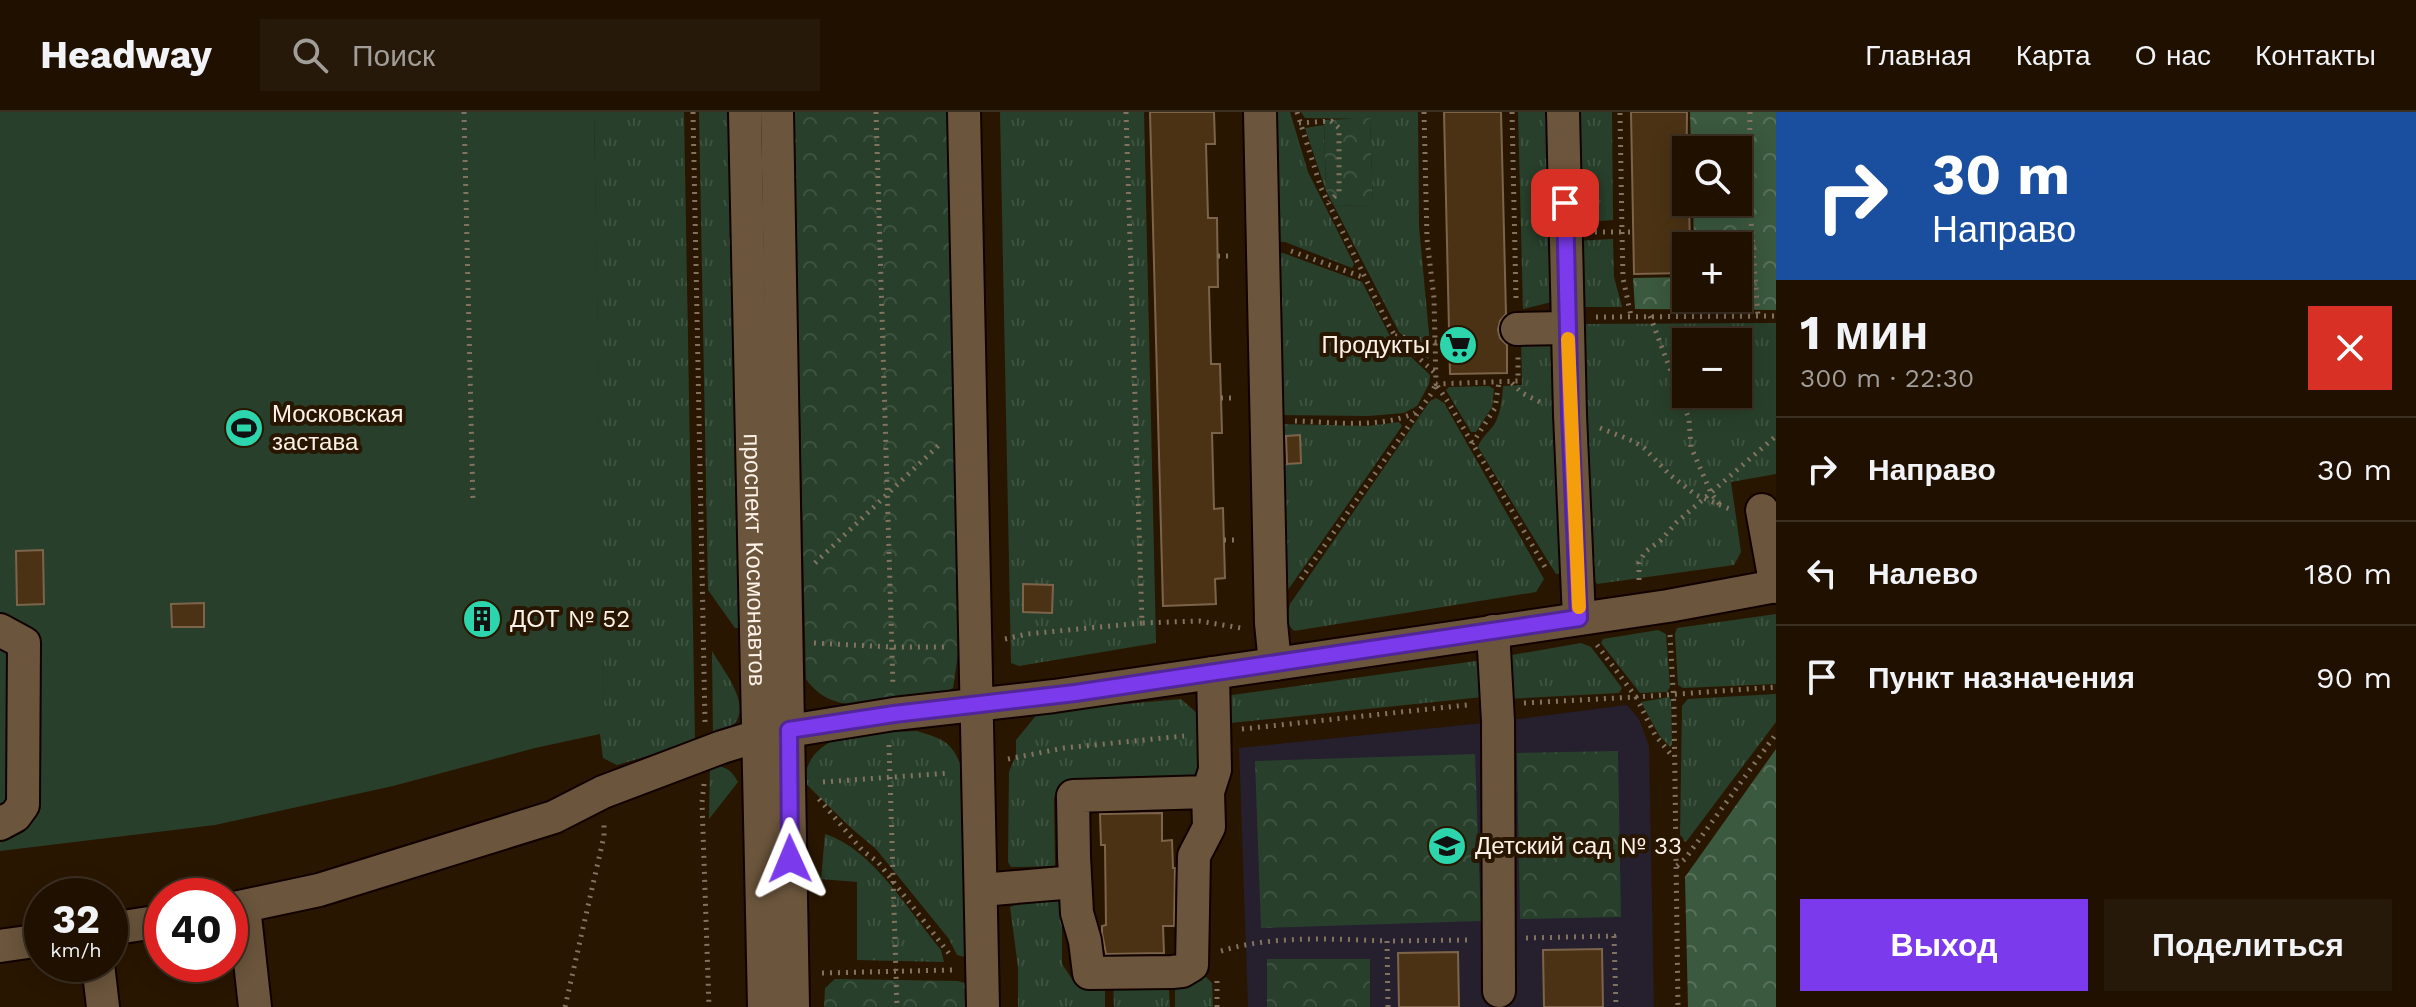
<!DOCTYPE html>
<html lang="ru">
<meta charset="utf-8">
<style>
:root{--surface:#1f1000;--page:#27190a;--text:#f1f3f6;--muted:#a19d99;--line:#3c3022;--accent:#7c3aed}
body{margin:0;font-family:"Work Sans",sans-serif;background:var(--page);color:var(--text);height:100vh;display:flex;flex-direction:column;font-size:30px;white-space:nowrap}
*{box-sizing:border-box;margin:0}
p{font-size:26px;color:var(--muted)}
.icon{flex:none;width:44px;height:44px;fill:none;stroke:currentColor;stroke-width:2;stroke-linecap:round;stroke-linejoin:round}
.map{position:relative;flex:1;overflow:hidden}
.side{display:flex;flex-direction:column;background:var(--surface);width:640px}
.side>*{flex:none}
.top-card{background:#1a4fa0;color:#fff;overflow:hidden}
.fabs{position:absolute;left:1672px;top:24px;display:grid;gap:16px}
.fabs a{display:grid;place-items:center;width:80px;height:80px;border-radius:0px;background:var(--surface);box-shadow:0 4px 20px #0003,0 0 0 2px var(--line);font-size:40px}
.speed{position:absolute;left:24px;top:766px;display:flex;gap:16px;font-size:40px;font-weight:700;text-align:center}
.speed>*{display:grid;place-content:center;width:104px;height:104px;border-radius:50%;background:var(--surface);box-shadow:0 4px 20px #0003,0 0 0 2px var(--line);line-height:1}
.speed small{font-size:20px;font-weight:400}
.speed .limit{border:12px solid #d22;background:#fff;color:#111}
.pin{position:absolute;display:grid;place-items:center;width:68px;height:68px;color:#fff;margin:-34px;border-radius:16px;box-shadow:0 4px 12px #0006}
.me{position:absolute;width:88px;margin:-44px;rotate:359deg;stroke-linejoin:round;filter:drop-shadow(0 0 6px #0008)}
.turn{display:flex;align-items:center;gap:28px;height:168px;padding:0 24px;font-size:36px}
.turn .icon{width:104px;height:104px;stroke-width:2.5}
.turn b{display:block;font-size:56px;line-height:68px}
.round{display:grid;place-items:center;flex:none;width:84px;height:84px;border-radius:0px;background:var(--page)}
.summary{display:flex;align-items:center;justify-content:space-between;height:136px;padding:0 24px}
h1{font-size:48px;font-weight:700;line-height:60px}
.button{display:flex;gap:16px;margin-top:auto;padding:16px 24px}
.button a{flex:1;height:92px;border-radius:0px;background:var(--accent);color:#fff;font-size:32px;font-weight:700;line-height:92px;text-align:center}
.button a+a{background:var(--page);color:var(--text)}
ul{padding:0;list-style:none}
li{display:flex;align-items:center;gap:24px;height:104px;padding:0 24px;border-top:2px solid var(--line)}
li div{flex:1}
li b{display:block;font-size:30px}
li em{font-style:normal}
header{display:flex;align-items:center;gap:48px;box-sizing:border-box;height:112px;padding:0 40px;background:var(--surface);border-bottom:2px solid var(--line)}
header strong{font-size:38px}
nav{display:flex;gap:44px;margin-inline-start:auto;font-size:28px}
.search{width:560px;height:72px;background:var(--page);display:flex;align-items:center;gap:20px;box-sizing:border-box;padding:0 28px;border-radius:0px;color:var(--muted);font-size:30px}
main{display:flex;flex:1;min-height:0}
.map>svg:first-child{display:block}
.education{fill:#251f2e}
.grass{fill:url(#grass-tufts);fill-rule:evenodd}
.forest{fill:url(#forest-crowns)}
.park{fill:url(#park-crowns)}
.garden{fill:#28402b}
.building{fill:#4b3214;stroke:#7c644b;stroke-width:2}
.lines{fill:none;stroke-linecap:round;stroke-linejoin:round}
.minor-casing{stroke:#110200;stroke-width:36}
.path{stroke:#827361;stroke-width:5;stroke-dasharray:2 6;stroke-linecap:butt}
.minor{stroke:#6b553c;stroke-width:32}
.route-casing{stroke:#51269a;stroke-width:20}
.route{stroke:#7c3aed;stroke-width:14}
.slow{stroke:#f59e0b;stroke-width:14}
.labels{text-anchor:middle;stroke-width:8;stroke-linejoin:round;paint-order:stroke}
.poi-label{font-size:24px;fill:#fdf2e7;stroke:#291600;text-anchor:start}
.street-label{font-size:24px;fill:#fdf2e7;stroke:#291600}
</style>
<header>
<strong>Headway</strong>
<div class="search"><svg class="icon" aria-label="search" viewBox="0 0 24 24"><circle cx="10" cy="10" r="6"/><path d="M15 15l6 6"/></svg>Поиск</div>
<nav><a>Главная</a><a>Карта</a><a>О нас</a><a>Контакты</a></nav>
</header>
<main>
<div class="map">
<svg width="1776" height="895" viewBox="0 0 1776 895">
<defs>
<pattern id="grass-tufts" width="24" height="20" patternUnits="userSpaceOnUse" patternTransform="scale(2)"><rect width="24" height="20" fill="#28402b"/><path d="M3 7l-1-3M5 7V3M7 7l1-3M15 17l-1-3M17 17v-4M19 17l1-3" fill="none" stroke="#3d5340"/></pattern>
<pattern id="forest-crowns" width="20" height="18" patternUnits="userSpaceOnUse" patternTransform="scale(2)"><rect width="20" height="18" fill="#3b593e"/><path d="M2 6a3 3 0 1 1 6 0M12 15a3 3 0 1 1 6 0" fill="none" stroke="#58715a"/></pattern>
<pattern id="park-crowns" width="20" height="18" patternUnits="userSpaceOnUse" patternTransform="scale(2)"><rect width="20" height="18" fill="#28402b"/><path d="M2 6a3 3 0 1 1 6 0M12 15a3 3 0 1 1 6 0" fill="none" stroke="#3d5340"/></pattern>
</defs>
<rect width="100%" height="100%" fill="#291600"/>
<path class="education" d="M1627,593L1639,607L1649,634L1654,895H1248L1239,636L1503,609Z"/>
<path class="grass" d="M594,0H684L695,630L617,653L603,646L599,614L604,599Z
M699,0H729L740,516H735L708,478Z
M1000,0H1144L1156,531L1019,554L1011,551Z
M1265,0H1290L1308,60L1354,152L1352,156L1285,130L1271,129Z
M1301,0H1418L1419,115L1431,243L1428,247L1399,220L1334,94L1373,93L1370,7L1305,6Z
M1518,0H1557L1560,188L1523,197Z
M1571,0H1612L1613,108L1574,111Z
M1324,13L1326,79L1305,16Z
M1613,127L1614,165L1622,195H1573L1571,129Z
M1272,141H1283L1362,170L1391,226L1430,263L1429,272L1417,294L1404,301L1368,304L1278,303Z
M1776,211V362L1731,370L1741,440L1734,453L1597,472L1587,460L1583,212ZM1686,230H1738V282H1686Z
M1562,221L1565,461L1556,462L1478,335C1481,326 1488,321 1494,313C1501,301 1502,287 1503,274L1522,273L1521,223Z
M1489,274L1494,277L1492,295L1476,320H1471L1446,278L1449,275Z
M1436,286L1444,291L1544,467L1536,480L1294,519L1286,510L1290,492L1430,289Z
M1399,310L1402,314L1281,488L1277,352L1301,351L1300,324H1276L1279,312L1369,314Z
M1776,502V572L1683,576L1678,573L1675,522L1677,516Z
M1658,518L1666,522L1670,575L1667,580L1640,581L1601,531L1603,527Z
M1581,531L1591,535L1622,576L1619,581L1506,587V544Z
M712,539C723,558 752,593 734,612C729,618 720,621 713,625Z
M1483,548V585L1230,611L1225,584Z
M1776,582V610L1686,730L1680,727L1682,594L1688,587Z
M1669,585L1671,588L1672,633L1670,635L1659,623L1641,590Z
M1181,587L1198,602L1204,654L1191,665L1068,669L1054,685L1055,754L1011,755L1008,750L1009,660L1016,643V628L1039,600Z
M917,619C941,627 949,627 960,651L965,845L957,843L949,827L876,737L850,715L803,669C806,659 809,647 817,640C840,616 886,621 917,619Z
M710,653C725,654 731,657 738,670L709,707Z
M825,722C873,737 910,801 941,838L944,850L857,848V770L821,767Z
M1062,789V852L1074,870L1105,869V895H1018V855L1010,795L1022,790Z
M1196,863L1206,865L1212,871L1213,895H1175V876L1192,872Z
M1113,870L1166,871L1169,878L1170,895H1114Z"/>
<path class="forest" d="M1690,0H1776V198L1635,197L1633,166L1686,165V186H1738V134H1694L1693,90H1738V38H1691Z
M1776,637V895H1688L1685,765Z"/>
<path class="park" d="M793,0H951L959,536L953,576C933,588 920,588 898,590C864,594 828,599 806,567Z
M1370,6L1373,93L1334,94L1326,79L1324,8Z
M1618,639L1621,805L1520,807L1517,641Z
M1475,642L1481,809L1261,816L1255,649Z
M1267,847H1370V895H1267Z
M835,867L957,869L966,871V895H824L825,876Z"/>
<path class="garden" d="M0,0H594L603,486L604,599L600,622L535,636L393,674L215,713L0,739Z"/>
<path class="building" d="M1150,0H1214L1215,32H1206L1208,106H1217L1218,175H1209L1211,252H1220L1222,321H1212L1214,397L1223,396L1225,466L1215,467L1216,492L1163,494Z
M1444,0H1501L1506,202L1500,209L1498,218L1500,226L1507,233V261L1450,262Z
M1631,0H1687L1686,90H1689L1690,134H1686V161L1634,162Z
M1300,323L1301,351L1287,352L1286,324Z
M43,438L44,492L17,493L16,439Z
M1023,472L1053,473L1052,501L1023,500Z
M204,491V515H172L171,492Z
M1162,701V729L1172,728L1173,756H1175L1174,814H1163L1164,841L1106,842L1102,821V814L1106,813L1105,733H1101L1100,702Z
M1602,837L1603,895H1544L1543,838Z
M1458,840L1459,895H1399L1398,841Z"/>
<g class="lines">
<g class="minor-casing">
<g id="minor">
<path id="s1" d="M745,0L764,895"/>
<path d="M777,0L793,895"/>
<path d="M964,0L983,895"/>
<path d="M1260,0L1271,511L1275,552"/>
<path d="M1563,0L1570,303L1579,506"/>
<path d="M1517,217L1567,216"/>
<path d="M1762,398L1776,475"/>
<path d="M0,518L24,531L23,693L15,704L0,712"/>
<path d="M1493,519L1498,609L1499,879"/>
<path d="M1208,680L1073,684L1074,745L1077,801L1085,829L1089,861L1172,860L1182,859L1192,853L1194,744L1209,715L1208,680L1215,658L1213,561"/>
<path d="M981,778L1075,770"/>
<path d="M244,795L255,895"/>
<path d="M230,797L319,778L554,705L603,680L722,635L758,624L894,602L1054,584L1275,552L1668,494L1776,474"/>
<path d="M110,817L162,809"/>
<path d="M0,834L42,828"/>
<path d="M98,852L103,895"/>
</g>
</g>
<path class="path" d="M464,0L473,391
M693,0L705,610
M876,0L893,575
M1126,0L1142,511L1199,509L1241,516
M1297,0L1321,76L1388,212L1395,224L1436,262
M1424,0L1427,127L1434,186L1436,272L1518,269V245
M1512,0L1516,187
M1750,0L1749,81L1758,204
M1299,11L1331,9L1339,16V80L1329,90
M1595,120H1622L1620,0
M1630,120H1622L1623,166L1631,204
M1291,139L1365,166
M1218,144H1233
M1650,204L1689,307L1691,335L1711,381L1720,393
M1596,205L1776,204
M1395,224L1435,230H1449
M1512,271L1522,281L1540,290
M1221,286H1236
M1295,309C1333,310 1379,317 1415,301
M1600,316L1633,329L1644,336L1670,363L1696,383L1732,398
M1472,332L1495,296L1499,270
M1224,428H1239
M815,451L941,331
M1301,467L1431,282L1436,272L1448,290L1545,455
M1639,468V451L1645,440L1661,428L1677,410L1776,324
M1670,523L1674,594L1678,895
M1005,527L1027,522L1142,511
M814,531L891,535H948
M1597,533L1636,585L1776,575
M1524,591L1636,585L1655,623L1673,645
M1242,617L1467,593
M889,633L897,895
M1008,647L1064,636L1184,624
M823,670L950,661
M704,672L702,690L709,895
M819,687L862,738L878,750L951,844
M1677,754L1685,747L1776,622
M1526,826L1614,824L1616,895
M1221,839C1273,823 1333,827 1387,829
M822,861L952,858
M1217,869V895
M565,895L604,724V713
M1388,895L1387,829L1468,828"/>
<use href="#minor" class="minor"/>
</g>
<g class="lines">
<g class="route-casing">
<path id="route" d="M790,747L789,618L894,602L1075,581L1579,506L1570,303L1565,91"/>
</g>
<use href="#route" class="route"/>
<path class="slow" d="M1568,227L1579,495"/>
</g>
<defs>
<g id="supermarket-disc" transform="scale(2)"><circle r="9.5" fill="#2cd5ab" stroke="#291600"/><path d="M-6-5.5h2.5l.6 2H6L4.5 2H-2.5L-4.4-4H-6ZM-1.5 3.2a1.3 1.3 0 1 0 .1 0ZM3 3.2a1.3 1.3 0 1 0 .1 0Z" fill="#111"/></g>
<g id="stadium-disc" transform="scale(2)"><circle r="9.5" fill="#2cd5ab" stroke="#291600"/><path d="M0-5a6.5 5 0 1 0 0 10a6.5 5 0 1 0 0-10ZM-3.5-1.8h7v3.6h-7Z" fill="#111"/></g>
<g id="building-disc" transform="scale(2)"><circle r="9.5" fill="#2cd5ab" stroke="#291600"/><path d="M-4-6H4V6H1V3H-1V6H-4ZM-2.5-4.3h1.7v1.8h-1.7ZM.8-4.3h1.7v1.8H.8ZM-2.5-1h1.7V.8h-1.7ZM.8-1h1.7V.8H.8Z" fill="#111"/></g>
<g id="school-disc" transform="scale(2)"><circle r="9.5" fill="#2cd5ab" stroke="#291600"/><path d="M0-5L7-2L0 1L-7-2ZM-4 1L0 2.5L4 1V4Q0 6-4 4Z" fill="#111"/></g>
</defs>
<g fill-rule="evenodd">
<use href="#supermarket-disc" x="1458" y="233"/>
<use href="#stadium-disc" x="244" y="316"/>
<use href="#building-disc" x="482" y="507"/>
<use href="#school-disc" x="1447" y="734"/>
</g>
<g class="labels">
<g class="poi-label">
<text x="1430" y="241" text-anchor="end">Продукты</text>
<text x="272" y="310">Московская<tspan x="272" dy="28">застава</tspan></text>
<text x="510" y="515">ДОТ № 52</text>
<text x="1475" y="742">Детский сад № 33</text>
</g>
<g class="street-label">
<text dy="8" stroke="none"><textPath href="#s1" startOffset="448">проспект Космонавтов</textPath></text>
</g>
</g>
</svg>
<div class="fabs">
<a><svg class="icon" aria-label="search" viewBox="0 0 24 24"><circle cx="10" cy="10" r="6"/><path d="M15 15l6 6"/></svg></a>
<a>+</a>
<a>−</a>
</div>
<div class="speed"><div>32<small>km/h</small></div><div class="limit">40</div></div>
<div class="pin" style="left:1565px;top:91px;background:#d93025"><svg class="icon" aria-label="arrive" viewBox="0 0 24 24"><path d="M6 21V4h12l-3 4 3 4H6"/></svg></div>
<svg class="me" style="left:790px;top:747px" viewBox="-20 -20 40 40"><path d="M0-17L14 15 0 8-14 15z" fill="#7c3aed" stroke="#fff" stroke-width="4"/></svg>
</div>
<section class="side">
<div class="top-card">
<div class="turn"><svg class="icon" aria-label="right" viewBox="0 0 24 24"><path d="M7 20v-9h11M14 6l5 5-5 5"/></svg><div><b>30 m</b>Направо</div></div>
</div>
<div class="summary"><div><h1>1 мин</h1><p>300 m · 22:30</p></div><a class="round" style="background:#d93025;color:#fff"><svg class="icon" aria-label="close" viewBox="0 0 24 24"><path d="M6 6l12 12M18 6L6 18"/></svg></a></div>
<ul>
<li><svg class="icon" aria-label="right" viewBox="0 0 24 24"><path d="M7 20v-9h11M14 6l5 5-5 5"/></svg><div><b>Направо</b></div><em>30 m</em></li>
<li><svg class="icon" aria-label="left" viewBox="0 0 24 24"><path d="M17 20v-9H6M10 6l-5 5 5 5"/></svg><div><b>Налево</b></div><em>180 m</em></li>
<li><svg class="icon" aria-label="arrive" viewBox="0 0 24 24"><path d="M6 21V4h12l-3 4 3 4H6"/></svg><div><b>Пункт назначения</b></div><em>90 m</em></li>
</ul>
<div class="button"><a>Выход</a><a>Поделиться</a></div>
</section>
</main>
